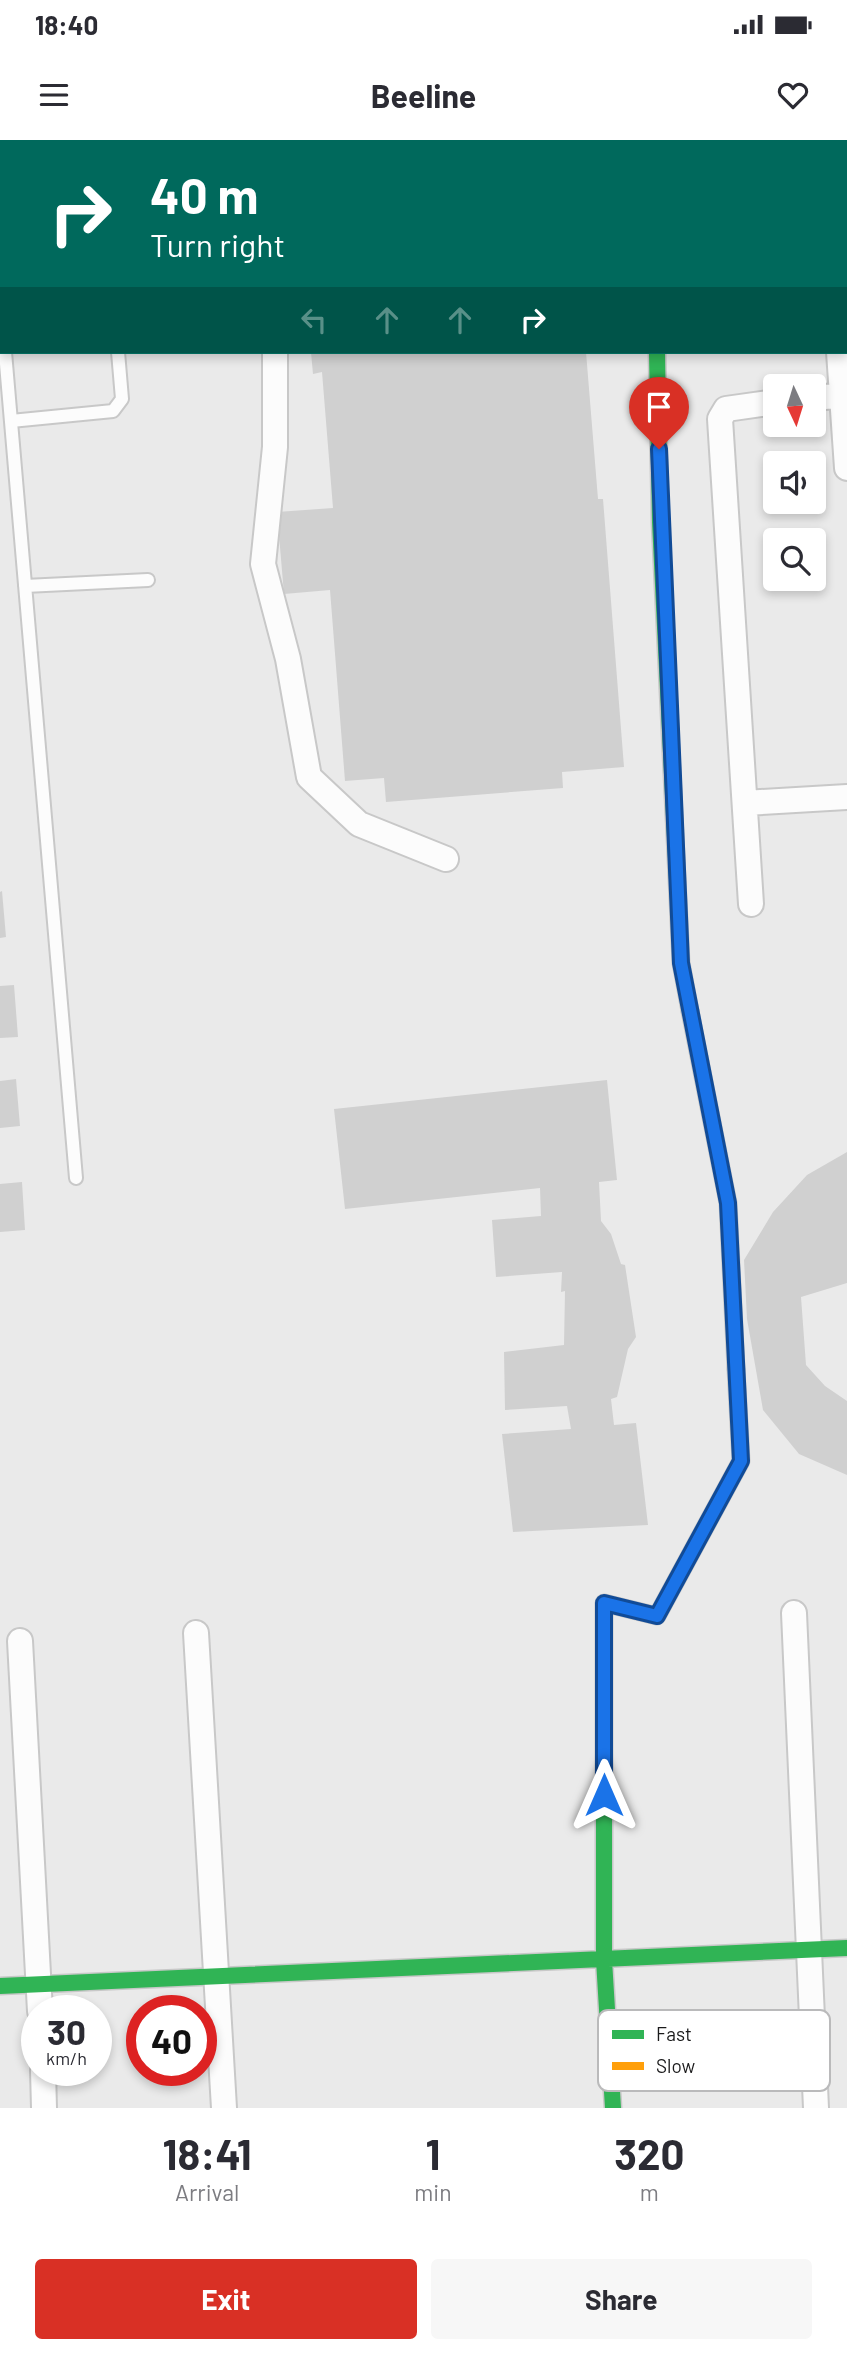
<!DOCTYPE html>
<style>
:root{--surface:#fff;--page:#f7f7f7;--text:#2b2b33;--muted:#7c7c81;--accent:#d93025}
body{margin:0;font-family:Barlow,sans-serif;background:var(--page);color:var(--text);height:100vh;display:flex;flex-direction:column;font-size:26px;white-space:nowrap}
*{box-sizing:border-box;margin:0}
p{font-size:23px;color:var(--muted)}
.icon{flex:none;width:38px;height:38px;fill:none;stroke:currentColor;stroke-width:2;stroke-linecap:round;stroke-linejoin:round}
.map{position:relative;height:1968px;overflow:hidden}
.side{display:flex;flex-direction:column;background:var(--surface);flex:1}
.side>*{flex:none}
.banner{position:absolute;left:0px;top:0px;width:847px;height:214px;box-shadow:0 4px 10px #0003;background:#00695c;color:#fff;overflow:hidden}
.needle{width:46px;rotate:176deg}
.fabs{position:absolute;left:763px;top:234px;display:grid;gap:14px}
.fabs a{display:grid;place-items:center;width:63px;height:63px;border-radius:7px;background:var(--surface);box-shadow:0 4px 10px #0003;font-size:35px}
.speed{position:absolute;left:21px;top:1855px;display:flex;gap:14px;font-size:35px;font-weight:700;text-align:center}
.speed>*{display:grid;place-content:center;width:91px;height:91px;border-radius:50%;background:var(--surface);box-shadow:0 4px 10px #0003;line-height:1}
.speed small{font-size:18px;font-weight:400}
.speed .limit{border:10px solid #d22;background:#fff;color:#111}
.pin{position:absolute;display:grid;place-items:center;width:60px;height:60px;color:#fff;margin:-72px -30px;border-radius:50% 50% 50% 0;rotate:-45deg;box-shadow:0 0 7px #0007}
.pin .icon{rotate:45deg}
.me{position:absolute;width:77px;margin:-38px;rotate:0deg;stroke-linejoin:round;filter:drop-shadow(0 0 5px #0008)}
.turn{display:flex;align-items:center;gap:24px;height:147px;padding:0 35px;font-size:32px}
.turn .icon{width:91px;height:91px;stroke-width:2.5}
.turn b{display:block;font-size:49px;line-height:60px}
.lanes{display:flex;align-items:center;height:66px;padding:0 35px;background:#0003;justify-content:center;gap:35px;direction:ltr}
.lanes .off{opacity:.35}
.eta{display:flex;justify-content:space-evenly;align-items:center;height:119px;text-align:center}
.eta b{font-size:42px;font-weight:700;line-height:49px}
.button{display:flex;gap:14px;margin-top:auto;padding:14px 35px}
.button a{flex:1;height:80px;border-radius:7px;background:var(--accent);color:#fff;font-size:28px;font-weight:700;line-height:80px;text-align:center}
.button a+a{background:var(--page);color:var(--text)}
.status{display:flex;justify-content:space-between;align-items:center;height:49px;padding:0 35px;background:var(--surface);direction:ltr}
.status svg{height:19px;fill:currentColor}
header{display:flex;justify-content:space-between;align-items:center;height:91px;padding:0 35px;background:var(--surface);font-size:32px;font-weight:700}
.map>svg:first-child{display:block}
.building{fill:#d0d0d0}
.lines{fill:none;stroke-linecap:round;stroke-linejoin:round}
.lane-casing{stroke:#c8c8c8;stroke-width:16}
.street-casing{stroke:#c8c8c8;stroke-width:28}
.fast-casing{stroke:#c8c8c8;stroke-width:19}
.slow-casing{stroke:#c8c8c8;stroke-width:19}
.lane{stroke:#fcfcfc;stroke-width:12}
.street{stroke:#fcfcfc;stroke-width:24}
.fast{stroke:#30b455;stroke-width:16}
.slow{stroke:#ff9f0a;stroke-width:16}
.route-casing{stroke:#114b97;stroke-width:18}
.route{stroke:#1a73e8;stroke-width:12}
.key{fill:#fff;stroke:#bababb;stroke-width:2}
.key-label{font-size:19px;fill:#1a1a1b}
</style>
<div class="status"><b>18:40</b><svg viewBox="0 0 49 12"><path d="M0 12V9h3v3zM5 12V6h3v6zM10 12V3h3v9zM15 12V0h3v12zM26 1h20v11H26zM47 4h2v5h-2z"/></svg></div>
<header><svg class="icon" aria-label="menu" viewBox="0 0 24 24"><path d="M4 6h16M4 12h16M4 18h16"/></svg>Beeline<svg class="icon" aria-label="heart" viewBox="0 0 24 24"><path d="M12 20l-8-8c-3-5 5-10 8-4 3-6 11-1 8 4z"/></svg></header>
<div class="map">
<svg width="847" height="1968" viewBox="0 0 847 1968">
<rect width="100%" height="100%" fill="#eaeaea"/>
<path class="building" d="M311,212H586L598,359H603L624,627L562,632L563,648L386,662L384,638L345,641L330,450L284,454L277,372L333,368L322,232L313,234Z
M2,751L6,797L0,798V752Z
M14,845L18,897L0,898V846Z
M16,939L20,986L0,988V941Z
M607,940L617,1040L599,1042L601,1081L611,1094L621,1124L625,1125L636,1197L628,1209L617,1257L611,1259L614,1285L636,1283L648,1385L513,1392L502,1294L571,1289L567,1266L505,1270L504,1212L564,1205L565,1151L561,1152L562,1132L496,1137L492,1080L541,1076L540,1048L345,1069L334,969Z
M847,1012V1143L801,1157L806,1225L825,1246L847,1261V1335L799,1314L763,1270L747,1179L744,1120L773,1072L807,1035Z
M22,1042L25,1090L0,1092V1044Z"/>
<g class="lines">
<g class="lane-casing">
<path id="lane" d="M0,129H2
M0,153L2,173
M5,212L76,1038
M11,281L113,271L122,259L118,212
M25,446L148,440"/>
</g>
<g class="street-casing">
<path id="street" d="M267,0V2
M653,0V2
M826,0V2
M275,212V307L263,424L288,519L309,637L359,684L446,719
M839,212L847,328
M814,258L847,255
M745,663L847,657
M751,764L720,279L726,269L775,262
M794,1473L816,1968
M196,1493L224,1968
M20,1501L40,1871
M43,1930L44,1968"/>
</g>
<g class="fast-casing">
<path id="fast" d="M657,212L660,382L681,823L690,871
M0,1846L847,1808
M613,1968L604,1820V1463L657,1476L741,1321L736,1229"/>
</g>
<g class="slow-casing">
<path id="slow" d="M690,871L728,1063L736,1229"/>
</g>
<use href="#lane" class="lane"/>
<use href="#street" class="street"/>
<use href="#fast" class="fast"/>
<use href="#slow" class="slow"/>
</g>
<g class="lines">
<g class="route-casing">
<path id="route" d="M604,1655V1463L657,1476L741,1321L728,1063L681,823L659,309"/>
</g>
<use href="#route" class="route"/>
</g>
<rect x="598" y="1870" width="232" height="81" rx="10" class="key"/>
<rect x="612" y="1890" width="32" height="9" fill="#30b455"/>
<rect x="612" y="1922" width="32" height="8" fill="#ff9f0a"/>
<g class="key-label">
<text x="656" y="1901">Fast</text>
<text x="656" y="1933">Slow</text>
</g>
</svg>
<div class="fabs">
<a><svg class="needle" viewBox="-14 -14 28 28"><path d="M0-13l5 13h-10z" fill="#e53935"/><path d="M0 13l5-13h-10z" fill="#7c7c81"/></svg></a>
<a><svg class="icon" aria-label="sound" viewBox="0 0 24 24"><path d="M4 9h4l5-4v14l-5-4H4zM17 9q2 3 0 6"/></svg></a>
<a><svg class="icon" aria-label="search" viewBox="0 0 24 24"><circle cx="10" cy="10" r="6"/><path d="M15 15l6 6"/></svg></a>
</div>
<div class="speed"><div>30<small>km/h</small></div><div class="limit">40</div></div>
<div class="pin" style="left:659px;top:309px;background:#d93025"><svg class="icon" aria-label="arrive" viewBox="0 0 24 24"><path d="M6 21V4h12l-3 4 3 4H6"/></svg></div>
<svg class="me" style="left:604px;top:1655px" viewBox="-20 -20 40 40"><path d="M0-17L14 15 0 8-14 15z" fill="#1a73e8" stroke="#fff" stroke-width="4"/></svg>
<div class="banner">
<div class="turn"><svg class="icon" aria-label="right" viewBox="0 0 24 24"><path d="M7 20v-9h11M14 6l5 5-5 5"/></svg><div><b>40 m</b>Turn right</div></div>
<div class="lanes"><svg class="icon off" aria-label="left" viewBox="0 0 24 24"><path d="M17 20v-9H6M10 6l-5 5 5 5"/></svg><svg class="icon off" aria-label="ahead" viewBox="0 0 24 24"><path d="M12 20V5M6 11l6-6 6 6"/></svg><svg class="icon off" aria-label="ahead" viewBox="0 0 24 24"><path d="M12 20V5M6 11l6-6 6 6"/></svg><svg class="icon" aria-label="right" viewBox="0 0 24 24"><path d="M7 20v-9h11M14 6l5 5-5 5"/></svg></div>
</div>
</div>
<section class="side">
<div class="eta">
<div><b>18:41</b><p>Arrival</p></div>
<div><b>1</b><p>min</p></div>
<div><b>320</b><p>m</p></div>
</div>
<div class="button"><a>Exit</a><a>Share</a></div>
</section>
